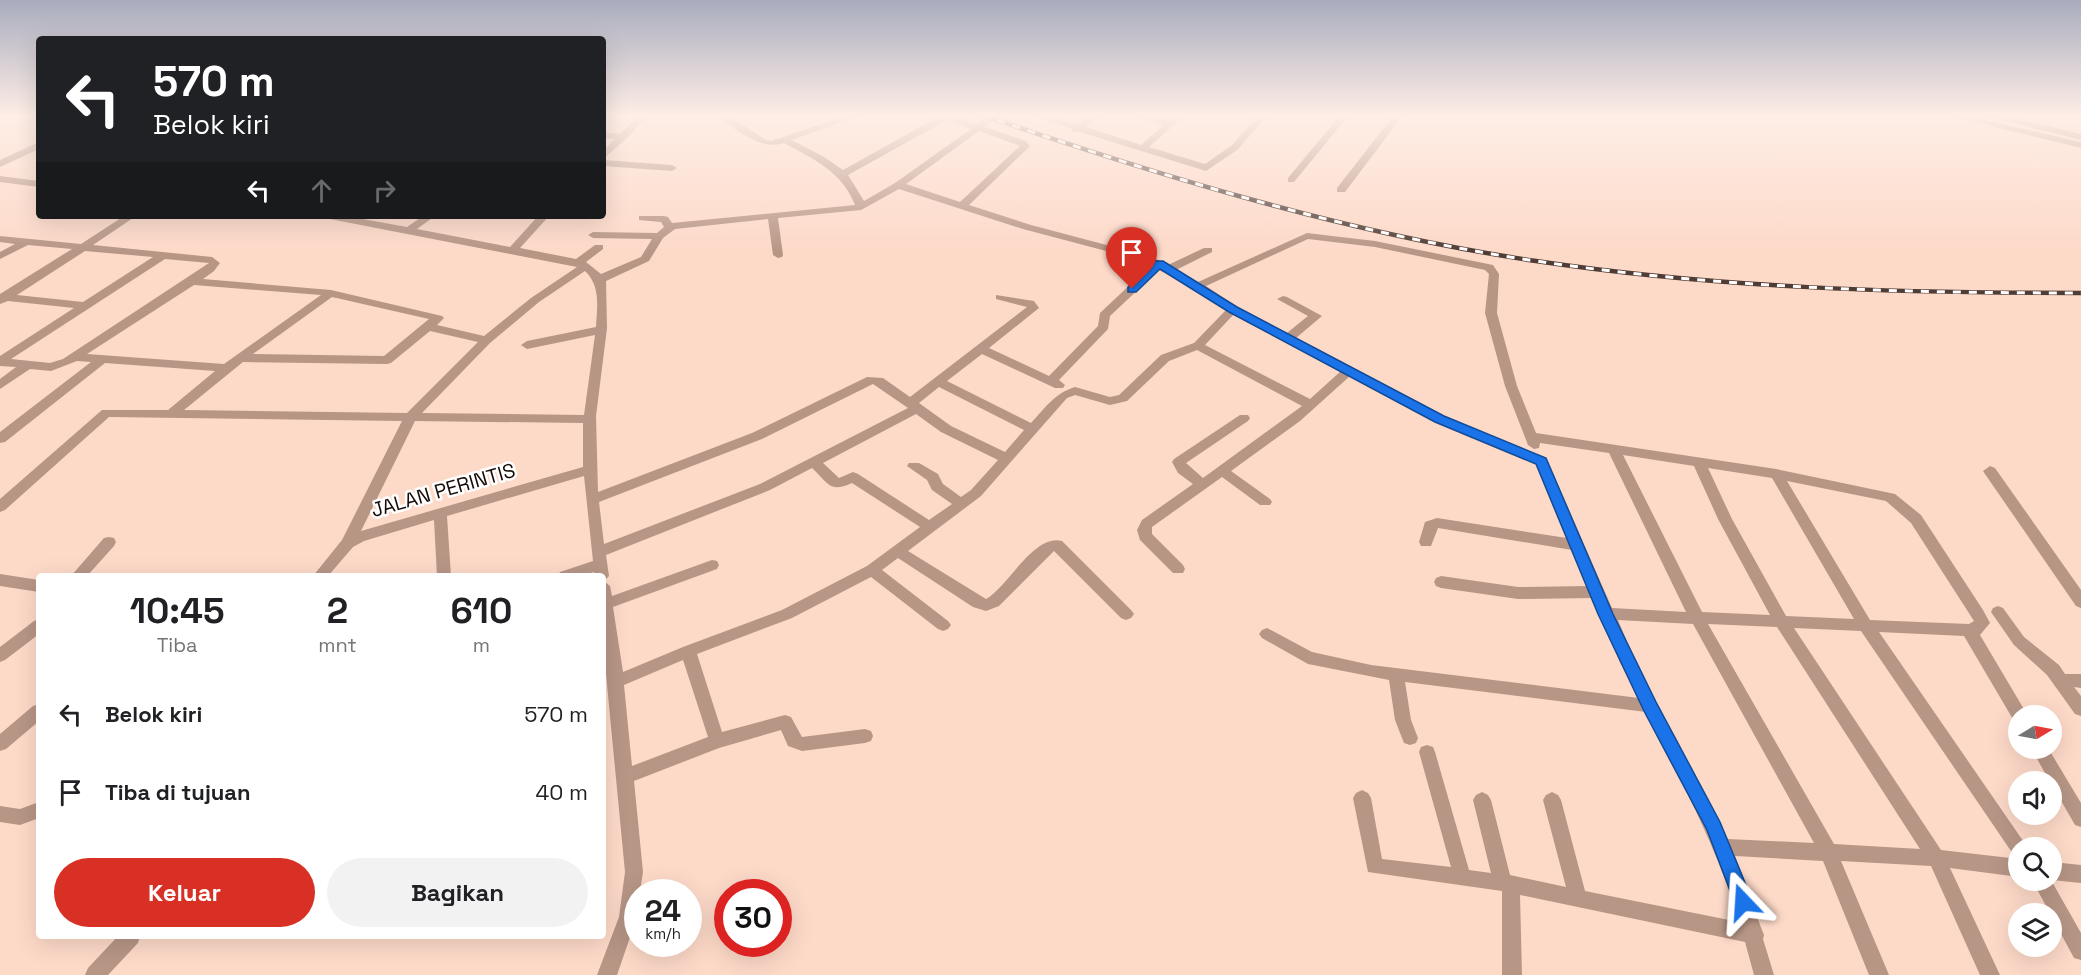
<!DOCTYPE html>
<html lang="id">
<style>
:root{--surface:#fff;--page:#f2f2f2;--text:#202124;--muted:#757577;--accent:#d93025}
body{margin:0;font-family:"Space Grotesk",sans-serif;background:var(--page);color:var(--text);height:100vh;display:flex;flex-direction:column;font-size:22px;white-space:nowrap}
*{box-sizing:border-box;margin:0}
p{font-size:20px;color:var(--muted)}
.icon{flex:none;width:33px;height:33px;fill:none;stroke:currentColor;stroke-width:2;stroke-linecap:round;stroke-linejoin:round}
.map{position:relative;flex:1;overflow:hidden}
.drawer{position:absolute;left:36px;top:573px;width:570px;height:366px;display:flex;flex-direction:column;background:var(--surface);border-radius:6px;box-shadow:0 6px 24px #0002}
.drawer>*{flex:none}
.hud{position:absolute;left:36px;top:36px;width:570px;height:183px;border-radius:6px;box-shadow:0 6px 24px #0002;background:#202124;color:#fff;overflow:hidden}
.needle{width:39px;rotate:80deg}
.controls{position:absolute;left:2008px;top:705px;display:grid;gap:12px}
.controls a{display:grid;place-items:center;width:54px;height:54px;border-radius:50%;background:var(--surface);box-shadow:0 6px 24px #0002;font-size:30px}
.speed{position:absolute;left:624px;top:879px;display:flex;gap:12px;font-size:30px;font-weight:700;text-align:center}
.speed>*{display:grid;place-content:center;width:78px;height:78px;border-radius:50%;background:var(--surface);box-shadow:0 6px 24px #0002;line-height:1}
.speed small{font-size:15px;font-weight:400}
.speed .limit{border:9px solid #d22;background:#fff;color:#111}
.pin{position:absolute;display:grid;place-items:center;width:51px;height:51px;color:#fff;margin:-62px -26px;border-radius:50% 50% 50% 0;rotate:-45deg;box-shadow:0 0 6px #0007}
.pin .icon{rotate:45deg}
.me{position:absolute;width:66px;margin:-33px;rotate:340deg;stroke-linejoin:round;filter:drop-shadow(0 0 4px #0008)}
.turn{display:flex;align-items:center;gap:21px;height:126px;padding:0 18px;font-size:27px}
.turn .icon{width:78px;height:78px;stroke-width:2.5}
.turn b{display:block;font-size:42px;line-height:51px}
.lanes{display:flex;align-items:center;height:57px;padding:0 18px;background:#0003;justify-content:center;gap:30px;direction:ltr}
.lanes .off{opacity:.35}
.eta{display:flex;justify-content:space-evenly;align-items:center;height:102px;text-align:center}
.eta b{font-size:36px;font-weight:600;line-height:42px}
.cta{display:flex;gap:12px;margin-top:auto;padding:12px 18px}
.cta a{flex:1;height:69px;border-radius:36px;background:var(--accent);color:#fff;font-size:24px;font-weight:600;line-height:69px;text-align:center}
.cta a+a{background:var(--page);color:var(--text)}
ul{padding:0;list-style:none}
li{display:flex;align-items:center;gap:18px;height:78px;padding:0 18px}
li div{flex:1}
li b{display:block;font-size:22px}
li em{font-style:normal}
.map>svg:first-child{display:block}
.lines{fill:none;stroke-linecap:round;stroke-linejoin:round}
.minor{fill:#b79686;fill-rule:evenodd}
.tertiary{fill:#b79686;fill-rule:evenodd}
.rail-casing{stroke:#4f3d35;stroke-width:4.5}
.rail{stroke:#fff;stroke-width:3;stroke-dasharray:8;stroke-linecap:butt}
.route{fill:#1a73e8;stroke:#114b97;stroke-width:1.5}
.labels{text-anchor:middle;stroke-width:5;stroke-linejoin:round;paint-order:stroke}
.street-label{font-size:20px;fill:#160a05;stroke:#fff}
</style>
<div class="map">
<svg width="2081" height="975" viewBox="0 0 2081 975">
<rect width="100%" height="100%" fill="#fdd9c8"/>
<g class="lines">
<path class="minor" d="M639,115H648L626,139L603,159V151L615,139L603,138V132L620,134Z
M718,115H728L766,140L771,141L848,115H861L792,140L824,157L843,170L938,117L936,115H949L977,124L990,115H1000L985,127L1026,141L1030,146L969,205L1031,225L1152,257L1168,265L1204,248H1212V252L1176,270L1198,282L1307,233L1375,241L1493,265L1499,274L1497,313L1517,386L1536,433L1776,469L1895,494L1921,515L1983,610L1990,623L1980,635L2028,716H2019V723L2014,721L1964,636L1879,632L2028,848H2019V856L2013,854L1861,631L1794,628L1941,850L2019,859V877L1950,868L2000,975H1980L1931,866L1841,861L1889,975H1869L1823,861L1735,856C1746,882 1754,910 1764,935L1763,939L1774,975H1754L1745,942L1520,895L1522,975H1502V891L1368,872L1353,798L1356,793L1362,790L1368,793L1371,798L1382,859L1451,867L1419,752L1421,747L1427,745L1433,747L1435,752L1469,870L1491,873L1473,800L1476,795L1482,792L1488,795L1491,800L1510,875L1566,887L1543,800L1546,795L1552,792L1558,795L1561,800L1585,891L1739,922C1718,848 1681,781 1646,712L1405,682L1411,720L1418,738L1416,743L1410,745L1404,743L1395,720L1389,680L1308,664L1262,638L1259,634L1262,630L1267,628L1312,652L1371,665L1639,698L1620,662L1593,598L1518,599L1441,588L1436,586L1434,582L1436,578L1441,576L1518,587L1588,586L1572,550L1438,528L1431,546H1421L1419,542L1425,522L1437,518L1567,538L1536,464L1436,422L1350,376L1300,421L1231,471L1270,499L1272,502L1270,505H1260L1222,477L1152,527V534L1183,565L1185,569L1183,573H1173L1140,540L1137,530L1142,520L1193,484L1178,473L1172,462L1174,459L1240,415H1248L1250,418L1248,421L1186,463L1203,478L1302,406L1197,350L1169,361L1127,401L1110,405L1075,395L1067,398L981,496L908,551L986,599C1008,587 1034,533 1062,541L1131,610L1134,614L1131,618L1126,620L1121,618L1054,551L999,606L986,611L973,607L898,558L882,570L948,621L951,625L948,629L943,631L938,629L871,577L792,618L697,654L722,732L785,715L791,717L802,737L865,729L871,731L873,736L871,741L865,743L802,751L788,746L781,730L719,748L634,781L643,872L640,892H638L637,917L617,975H597L619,917L625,872L603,643V576H595L594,572L581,576H558L560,572L593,561L584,476L447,516L451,576H437L434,520L364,541L353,547L328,576H313L342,540L402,421L109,417L5,510L0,512V499L102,410H168L215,371L105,363L5,442L0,443V432L91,362L77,361L51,371L30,369L0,389V379L16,367L0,366V356L74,308L8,301L0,304V294L72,249L28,245L0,259V252L15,244L0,242V236L81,244L124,216H136L93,245L212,257L220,263L214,271L203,279L331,290L442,316L444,318L437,325L484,336L531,298L577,267L330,219L325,216H346L407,227L423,216H435L417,229L510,247L538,216H549L520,248L576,259L595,245H603V249L586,262L601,274L641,257L652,239L593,238L588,235L593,232L657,233L664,227L661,222L639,220V216H664L668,217L672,223L855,205C842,171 813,159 784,143C762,151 734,130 718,115ZM947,120L971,129L895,183L864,201L848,175ZM979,131L1020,146L960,202L906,184ZM899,189L1023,229L1144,261L1151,265L1100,313L1098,326L1049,376L989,348L1039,308L1034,301L996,295V299L1027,307L910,397L883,378L867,377L752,433L598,492L596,416L607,328L606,281L649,261L663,238L675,229L768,219L773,255L778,258L782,257L783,255L778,218L861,210ZM1308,239L1375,247L1485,270L1489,274L1485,313L1505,386L1528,445L1534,449L1539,448L1540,443L1609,453L1686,612L1612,608L1546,458L1444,416L1296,338L1322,316L1287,297L1283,296L1277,299L1308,316L1287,333L1237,307L1206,286ZM85,251L153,257L83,302L17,295ZM165,259L209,263L63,359L50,363L11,359ZM1159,270L1194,288L1226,310L1194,343L1161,355L1119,395L1110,397L1075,387C1055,393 1045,408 1031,423L947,381L982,354L1055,388H1063L1065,385L1059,380L1108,329L1110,316ZM585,271C601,286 597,307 596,327L527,341L521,345L527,349L595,335L584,415L422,413L490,343L539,302ZM194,285L321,295L224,364L87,354ZM332,297L429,319L384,356L253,354ZM1234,314L1341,371L1310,399L1205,345ZM430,331L478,342L407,413L184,410L243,362L387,364L391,363ZM873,384L908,408L760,484L604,544L599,502L762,439ZM939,387L1024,430L1005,452L951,426L919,403ZM916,414L941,432L998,460L971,490L961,497L943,484L938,474L919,463H909L907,466L927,480L932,490L952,504L929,520L858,474L853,472L839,478L823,463ZM415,421L583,423V467L361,531ZM1623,455L1694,466L1718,519L1770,615L1702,612ZM812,468C829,484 829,493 852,483L920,527L867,566L782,610L683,647L623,672L613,607L717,569L719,565L717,561L712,560L612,596L610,586L604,581L609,576L606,555L770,490ZM1708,468L1772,478L1854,619L1786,616L1732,519ZM1787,481L1886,501L1911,523L1974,621L1969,624L1870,620ZM1618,620L1693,624L1814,843L1728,839L1635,661ZM1708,624L1777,627L1920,849L1834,844ZM683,660L708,737L632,766L624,685Z
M1032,115H1046L1077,125L1091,115H1101L1086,127L1141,145L1163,126L1136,115H1149L1168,121L1175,115H1185L1149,147L1205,164L1231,146L1259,115H1268L1237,150L1206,171L1080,132H1073L1072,129Z
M1340,115H1349L1294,182H1288V178Z
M1394,115H1403L1345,192H1337V188Z
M1947,115H1963L2081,142V148Z
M39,142V149L0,167V160Z
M603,160L672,165L677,168L672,171L603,166Z
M0,176L39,181V187L0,182Z
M1990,466L1995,468L2081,590V608L2076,606L1985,474L1983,471Z
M109,537L114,538L116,542L114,546L87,576H71L104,538Z
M0,574L39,580V592L0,586Z
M1998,606L2003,608L2024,637L2059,665L2065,674H2081V688L2074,687L2081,696V716L2075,714L2047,675L2014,645L1991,612L1993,608Z
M39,619V634L5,660L0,662V647L34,621Z
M39,704V721L6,749L0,751V734L33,706Z
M2031,748H2048L2081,803V827L2075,825L2052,785V782H2050Z
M39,802V818L20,825L0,822V806L20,809Z
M2052,862L2081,865V883L2052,880Z
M2032,880H2051L2081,933V960L2074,958Z
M118,936H140L138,943L108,975H85L88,968Z"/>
<path class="tertiary" d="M1981,115H2001L2081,134V140Z"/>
<g class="rail-casing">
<path id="rail" d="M982,115C1163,177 1347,233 1536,261C1717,288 1899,293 2081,293"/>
</g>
<use href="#rail" class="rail"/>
</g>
<linearGradient id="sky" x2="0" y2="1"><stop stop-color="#a9acbd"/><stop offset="0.46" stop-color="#feeee6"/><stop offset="1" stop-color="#feeee6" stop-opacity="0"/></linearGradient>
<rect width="2081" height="252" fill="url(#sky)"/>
<path class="route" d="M1155,261H1163L1237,307L1444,416L1546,458L1613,614L1656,702L1720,822L1753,902L1750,909L1743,911L1737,909L1707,830L1644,711L1598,614L1536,464L1435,422L1229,312L1160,269L1136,292H1128V287Z"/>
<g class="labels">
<g class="street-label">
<text transform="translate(443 490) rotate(-16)" y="7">JALAN PERINTIS</text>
</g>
</g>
</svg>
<div class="controls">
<a><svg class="needle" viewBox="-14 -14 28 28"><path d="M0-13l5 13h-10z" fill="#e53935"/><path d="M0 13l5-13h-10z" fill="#757577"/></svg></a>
<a><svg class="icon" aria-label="sound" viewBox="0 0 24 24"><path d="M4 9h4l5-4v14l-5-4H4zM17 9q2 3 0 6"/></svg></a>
<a><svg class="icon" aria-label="search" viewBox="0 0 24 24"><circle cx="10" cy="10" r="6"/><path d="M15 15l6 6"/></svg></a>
<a><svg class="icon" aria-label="layers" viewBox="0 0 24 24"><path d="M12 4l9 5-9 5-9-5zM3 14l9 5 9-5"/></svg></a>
</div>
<div class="speed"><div>24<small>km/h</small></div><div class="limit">30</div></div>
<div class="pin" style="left:1132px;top:289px;background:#d93025"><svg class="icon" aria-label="arrive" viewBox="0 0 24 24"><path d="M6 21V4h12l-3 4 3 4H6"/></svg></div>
<svg class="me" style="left:1743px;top:902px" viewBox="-20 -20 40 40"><path d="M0-17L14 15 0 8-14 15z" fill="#1a73e8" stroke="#fff" stroke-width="4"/></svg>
<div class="hud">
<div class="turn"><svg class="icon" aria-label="left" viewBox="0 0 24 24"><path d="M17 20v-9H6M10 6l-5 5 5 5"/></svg><div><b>570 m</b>Belok kiri</div></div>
<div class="lanes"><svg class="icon" aria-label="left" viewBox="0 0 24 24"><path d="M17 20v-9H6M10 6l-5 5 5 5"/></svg><svg class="icon off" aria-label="ahead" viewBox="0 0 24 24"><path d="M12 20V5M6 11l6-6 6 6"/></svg><svg class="icon off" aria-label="right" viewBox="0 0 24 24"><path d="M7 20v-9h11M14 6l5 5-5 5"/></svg></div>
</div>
<section class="drawer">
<div class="eta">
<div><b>10:45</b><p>Tiba</p></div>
<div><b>2</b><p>mnt</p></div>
<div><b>610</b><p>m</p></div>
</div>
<ul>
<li><svg class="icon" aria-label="left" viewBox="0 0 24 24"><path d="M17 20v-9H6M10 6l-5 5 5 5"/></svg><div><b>Belok kiri</b></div><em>570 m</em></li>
<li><svg class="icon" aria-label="arrive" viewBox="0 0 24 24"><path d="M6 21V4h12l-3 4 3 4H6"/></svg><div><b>Tiba di tujuan</b></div><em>40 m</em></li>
</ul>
<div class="cta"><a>Keluar</a><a>Bagikan</a></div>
</section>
</div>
